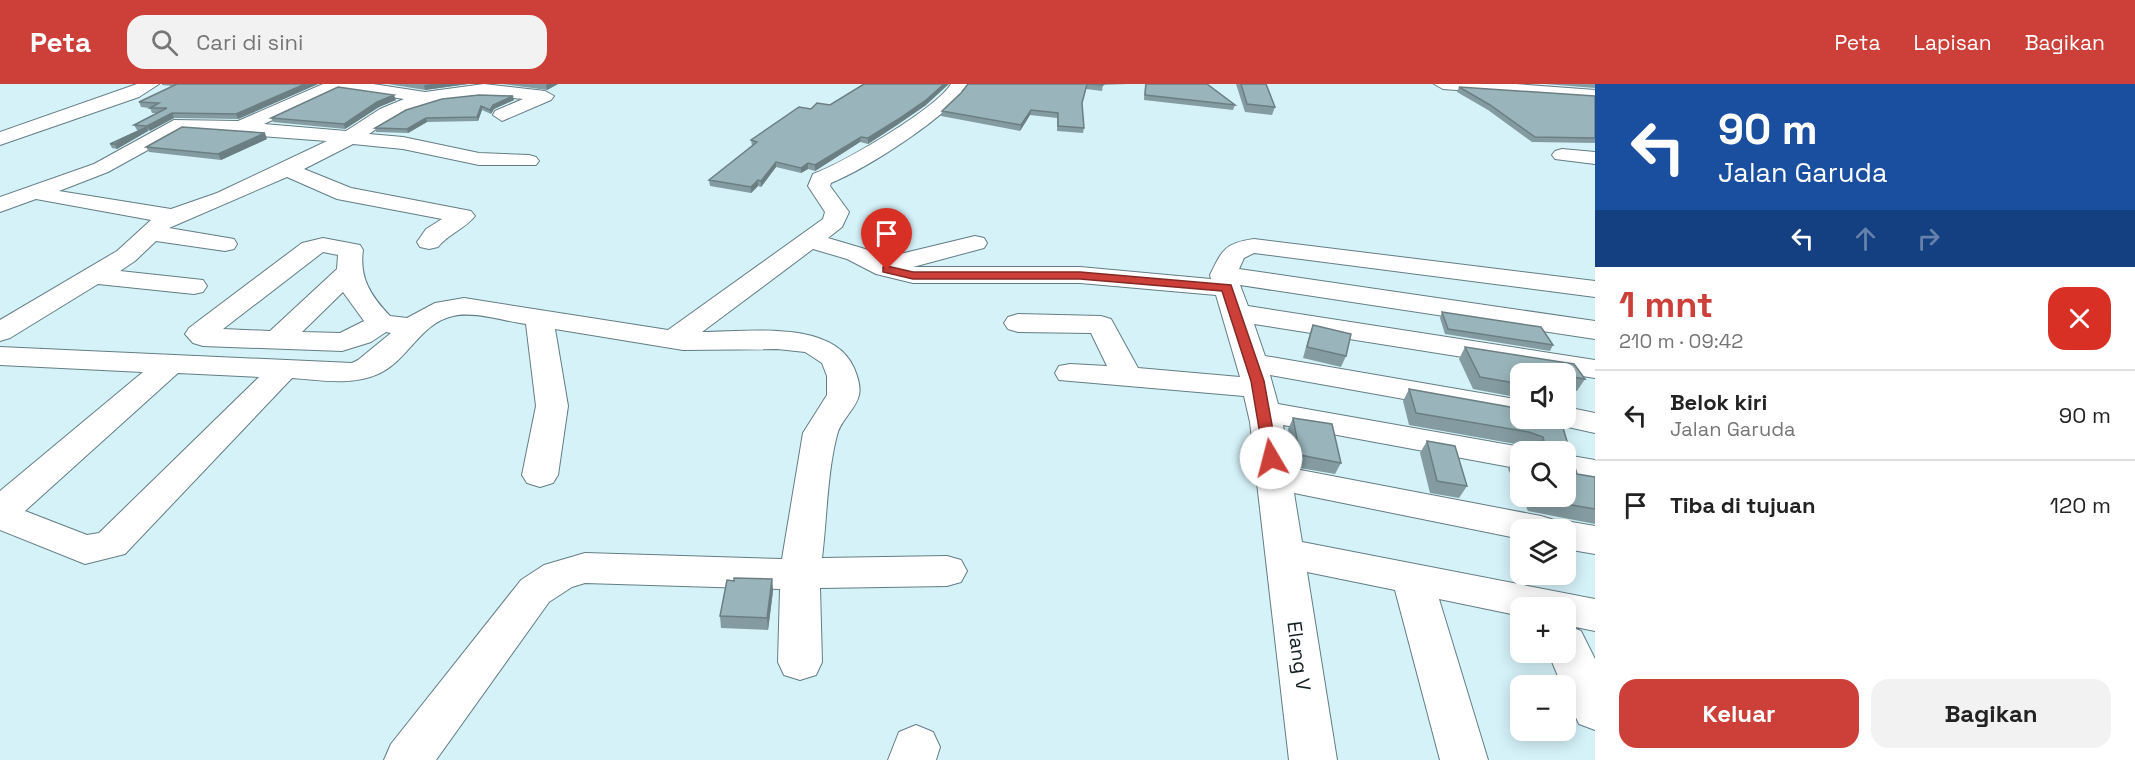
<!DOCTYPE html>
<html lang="id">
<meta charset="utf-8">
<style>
:root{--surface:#fff;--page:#f2f2f2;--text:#222;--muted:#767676;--line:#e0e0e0;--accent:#cd3f39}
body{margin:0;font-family:"Space Grotesk",sans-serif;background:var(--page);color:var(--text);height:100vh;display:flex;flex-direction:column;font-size:22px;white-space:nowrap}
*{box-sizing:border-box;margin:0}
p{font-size:20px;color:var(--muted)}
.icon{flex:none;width:33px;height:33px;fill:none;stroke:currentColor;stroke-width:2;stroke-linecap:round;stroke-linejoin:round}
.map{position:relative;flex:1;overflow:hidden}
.panel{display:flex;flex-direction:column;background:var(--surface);width:540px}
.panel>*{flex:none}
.top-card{background:#1a4fa0;color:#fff;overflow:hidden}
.controls{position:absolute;left:1510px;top:279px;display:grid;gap:12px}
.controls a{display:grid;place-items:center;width:66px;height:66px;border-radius:12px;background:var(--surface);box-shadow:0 3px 15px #0003;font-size:30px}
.pin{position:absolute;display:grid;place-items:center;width:51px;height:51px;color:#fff;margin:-62px -26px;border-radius:50% 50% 50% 0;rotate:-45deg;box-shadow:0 0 6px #0007}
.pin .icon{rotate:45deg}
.me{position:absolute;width:66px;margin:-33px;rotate:352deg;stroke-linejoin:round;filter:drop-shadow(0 0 4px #0008)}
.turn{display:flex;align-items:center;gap:21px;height:126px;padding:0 24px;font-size:27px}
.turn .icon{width:78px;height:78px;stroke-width:2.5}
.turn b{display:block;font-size:42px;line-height:51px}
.lanes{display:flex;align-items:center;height:57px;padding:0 24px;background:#0003;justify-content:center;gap:30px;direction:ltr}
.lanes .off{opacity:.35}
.round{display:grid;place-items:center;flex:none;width:63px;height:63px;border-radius:18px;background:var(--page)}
.head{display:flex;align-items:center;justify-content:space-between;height:102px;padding:0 24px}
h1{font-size:36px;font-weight:800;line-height:45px;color:var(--accent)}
.button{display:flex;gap:12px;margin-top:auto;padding:12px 24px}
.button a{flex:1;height:69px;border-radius:18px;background:var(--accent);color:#fff;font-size:24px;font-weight:800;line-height:69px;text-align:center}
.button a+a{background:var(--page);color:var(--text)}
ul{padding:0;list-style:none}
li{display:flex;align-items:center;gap:18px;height:90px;padding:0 24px;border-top:2px solid var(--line)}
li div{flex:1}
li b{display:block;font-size:22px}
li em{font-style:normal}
header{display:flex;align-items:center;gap:36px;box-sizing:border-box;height:84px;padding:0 30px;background:var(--accent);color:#fff}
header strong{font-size:28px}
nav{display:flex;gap:33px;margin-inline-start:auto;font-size:21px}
.search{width:420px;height:54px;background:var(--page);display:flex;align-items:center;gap:15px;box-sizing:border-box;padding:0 21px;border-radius:18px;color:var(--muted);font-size:22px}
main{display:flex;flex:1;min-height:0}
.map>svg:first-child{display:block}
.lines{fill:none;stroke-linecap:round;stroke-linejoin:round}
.minor-casing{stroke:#637d84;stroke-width:2}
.minor{fill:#fff;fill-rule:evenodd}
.wall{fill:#849ca1}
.shaded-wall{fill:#6b7f83}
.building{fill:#99b5bb;stroke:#6b7f83;stroke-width:1.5}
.route{fill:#cd3f39;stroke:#852925;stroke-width:1.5}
.labels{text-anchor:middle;stroke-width:4.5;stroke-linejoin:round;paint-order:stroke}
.near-street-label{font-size:20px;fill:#131e20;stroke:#fff}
</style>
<header>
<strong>Peta</strong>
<div class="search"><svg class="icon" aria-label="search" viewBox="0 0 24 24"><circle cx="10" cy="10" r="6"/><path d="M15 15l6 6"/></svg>Cari di sini</div>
<nav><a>Peta</a><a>Lapisan</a><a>Bagikan</a></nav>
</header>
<main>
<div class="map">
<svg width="1595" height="676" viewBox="0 0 1595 676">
<rect width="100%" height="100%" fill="#d5f2f9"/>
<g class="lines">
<g class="minor-casing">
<path id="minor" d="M137,0H159L139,13L0,61V48Z
M323,0H373L425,8L484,0L545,7L554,12L551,16L502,37L493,31L495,27L523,15C460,8 422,14 369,50L403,53L479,69L529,71L536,73L539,77L536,81H479L403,65L353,60L304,85L351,104L471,127L475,132C465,145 448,150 438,163L429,165L420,163L417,158L426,145L442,135L337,115L287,93L169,144L234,155L237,160L234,165L225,167L156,157L135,177L120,187L203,196L207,202L203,208L194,210L98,200L10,254L0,257V236L117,167L151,136L36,115L0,128V113L94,80L174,36L238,37ZM339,5L404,15L380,25L346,47L264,40ZM184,46L327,57L217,109L171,125L59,107L108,88Z
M951,0H969C950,32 866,85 831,99L830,102L849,128L842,143L828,154L865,165L886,175L896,171L975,152L984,154L987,159L984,164L913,183H1080L1211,195L1210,191C1222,166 1225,159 1254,155L1595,197V213L1254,169L1244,174L1239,185L1595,237V255L1240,201L1248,222L1595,276V294L1254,240L1265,272L1521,316V334H1526L1521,336L1270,291L1278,320L1521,363L1534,368H1521V385L1283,341L1290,384L1541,432L1554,436L1557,440L1566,437L1595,442V470L1566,465V446H1521V455L1294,409L1302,458L1595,515V547L1566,541V524H1521V532L1439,515L1488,676H1440L1395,506L1307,488L1337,676H1289L1250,338L1244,312L1059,296L1055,289L1059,282L1070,280L1107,282L1091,249L1018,248L1008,245L1004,239L1008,233L1018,230L1101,232L1111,235L1138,284L1240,293L1216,211L1080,199H913L876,190L847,175L813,165L702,248C747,248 833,235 854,284C857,291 861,303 859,311C856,325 840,337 837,351C827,390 827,434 822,474L947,472L961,476L967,487L961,498L947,502L820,504L822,578L816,591L800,596L784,591L778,578L780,505L585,499L572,503L549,518L436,676H384L391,660L521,496L544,481L585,469L782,475L803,349L827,311V292L822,279L805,268L777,265L683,266L555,245L568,322L558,391L553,399L540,403L527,399L522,391L536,322L526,240C503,237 475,227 453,232C420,239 408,277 378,290C351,302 320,296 292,294L125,470L85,480L0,446V407L143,288L0,281V263L352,279L358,276L391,249L386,248L371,258L342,267L203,262L193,259L185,250L189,244L302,159L323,154L360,161L363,166C359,194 371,212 390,232L407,234L435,219L464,214L668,246L823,135L825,128L808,102L813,90C843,79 936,25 951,0ZM323,168L338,171L337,185L270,247L223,245ZM343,208L364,237L340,249L302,248ZM178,289L259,293L99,449L87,451L25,427Z
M1434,0H1515L1595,6V16L1443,5Z
M1562,65L1595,68V80L1555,75L1552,71L1555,67Z
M1566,323L1595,329V349L1554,340L1551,334H1566Z
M1566,371L1595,376V400L1566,393Z
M1566,541L1581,547L1595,575V646L1579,640L1566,612V602H1562L1548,568H1566Z
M916,641L933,648L940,663L936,676H888L899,648Z"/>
</g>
<use href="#minor" class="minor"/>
</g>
<path class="wall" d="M162,0H318L238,35L174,34L148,47L117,65L112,64L110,60L139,46H137L134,41L158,29H152L150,24L141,23L139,18L173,2L162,1Z
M388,0H468L425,6Z
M502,0H558L547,6Z
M968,0H1128L1103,1L1102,7L1086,5L1082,20L1084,44L1083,49L1057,47V34L1030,31L1020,47L941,32L942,27L961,9Z
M1145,0H1207L1235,21L1233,26L1144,16Z
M1236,0H1266L1275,23L1272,31L1245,28Z
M1545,0H1595V4Z
M1459,3L1595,12V59L1532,58L1488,26L1457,8Z
M442,15L514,16L494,25L491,30L482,26L478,37L427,38L408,49L376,48L375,44Z
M396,16L379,23L345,45L273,38L271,34Z
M830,21H926L897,41L868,60L860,58L815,87L808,85L801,89L776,83L761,103L758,102L751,109L710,102L709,96L752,62L751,56L811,25Z
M267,55L221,76L149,68L146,63Z
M1442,228L1553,261L1550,267L1445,250L1440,234Z
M1313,241L1346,272L1341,283L1303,274L1309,252Z
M1465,263L1574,280L1585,295L1577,307L1566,305V290H1521V314L1473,305L1459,275Z
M1409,305L1554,334L1577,390L1595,393V440L1528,427L1521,412H1566V368H1525L1528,363L1521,361L1409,341L1403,317Z
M1293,334L1341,379L1335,390L1294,383L1288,345Z
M1427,357L1467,402L1459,414L1430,409L1420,369Z
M1516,372L1521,373V412L1508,385Z
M772,495L773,507L768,546L721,544L720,532L734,497Z"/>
<path class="shaded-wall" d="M305,0H318L238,35L236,30Z
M431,0H468L425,6L424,1Z
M548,0H558L547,6L546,1Z
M944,0H949L926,21L897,41L868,60V54Z
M394,11L396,16L379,23L345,45L344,40L377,18Z
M513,12L514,16L494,25L491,30L490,26L493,21Z
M481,22L482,26L478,37L477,33Z
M1031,26L1030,31L1020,47L1021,41Z
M172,29L174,34L150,47L147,42Z
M426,34L427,38L408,49L407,45Z
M147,43L148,47L117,65L115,60Z
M265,49L267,55L221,76L218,70Z
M861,53L860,58L815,87V81Z
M776,78V83L761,103V97Z
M808,79V85L801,89V84Z
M758,96V102L751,109V103Z
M772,495L773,507L768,546L767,534Z"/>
<path class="building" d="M177,0H305L236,30L172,29L147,42L134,41L167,24H150L159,19L139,18Z
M864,0H944L926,16L897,36L868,54L861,53L815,81L808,79L801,84L776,78L761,97L758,96L751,103L709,96L757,58L751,56L799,23L811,25L817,19L830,21Z
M968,0H1087L1082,19L1084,44L1058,42V29L1031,26L1021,41L942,27L961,9Z
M1087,0H1104L1103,1Z
M1146,0H1207L1235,21L1145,11Z
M1241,0H1266L1275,23L1247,20Z
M338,3L394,11L377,18L344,40L271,34Z
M1459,3L1595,12V54L1535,53L1490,21Z
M479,11L513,12L493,21L490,26L481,22L477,33L426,34L407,45L375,44L406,26L442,15Z
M147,43L115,60H110Z
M182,43L265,49L218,70L146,63Z
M1442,228L1541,243L1553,261L1448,245Z
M1313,241L1351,250L1346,272L1307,263Z
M1465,263L1574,280L1585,295L1566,292V290H1549L1531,287L1532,290H1521V300L1480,293Z
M1409,305L1521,325V334H1554L1558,343L1563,344L1577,390L1595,393V425L1537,415L1536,412H1566V368H1531V358L1544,357L1543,353L1529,348L1416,329Z
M1293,334L1332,340L1341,379L1300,371Z
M1427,357L1455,362L1467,402L1437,397Z
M1516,372L1521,373V383Z
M734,494L772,495L767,534L720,532L727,496L734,497Z"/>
<path class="route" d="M887,182L913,188H1080L1231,201L1264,297L1278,374L1271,379L1264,374L1251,297L1222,207L1080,195H913L883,188V183Z"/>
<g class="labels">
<g class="near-street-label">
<text transform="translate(1299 572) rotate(82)" y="7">Elang V</text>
</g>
</g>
</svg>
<div class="controls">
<a><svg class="icon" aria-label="sound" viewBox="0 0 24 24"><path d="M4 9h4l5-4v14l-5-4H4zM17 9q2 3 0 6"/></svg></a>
<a><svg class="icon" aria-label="search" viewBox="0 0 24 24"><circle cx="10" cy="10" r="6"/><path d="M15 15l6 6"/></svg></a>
<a><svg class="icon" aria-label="layers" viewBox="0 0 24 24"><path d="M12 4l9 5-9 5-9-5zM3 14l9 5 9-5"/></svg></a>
<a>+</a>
<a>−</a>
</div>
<div class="pin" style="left:887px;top:186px;background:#d93025"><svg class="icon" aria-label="arrive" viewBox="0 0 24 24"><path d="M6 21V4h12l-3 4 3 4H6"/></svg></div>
<svg class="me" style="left:1271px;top:374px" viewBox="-20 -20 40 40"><circle r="19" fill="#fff"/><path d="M0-13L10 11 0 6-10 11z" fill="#cd3f39"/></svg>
</div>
<section class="panel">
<div class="top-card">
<div class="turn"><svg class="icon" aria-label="left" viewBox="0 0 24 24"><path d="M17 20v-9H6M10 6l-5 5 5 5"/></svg><div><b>90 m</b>Jalan Garuda</div></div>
<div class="lanes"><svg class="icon" aria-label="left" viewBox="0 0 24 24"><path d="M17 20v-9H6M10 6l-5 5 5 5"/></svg><svg class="icon off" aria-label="ahead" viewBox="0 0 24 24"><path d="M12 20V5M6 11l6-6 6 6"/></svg><svg class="icon off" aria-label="right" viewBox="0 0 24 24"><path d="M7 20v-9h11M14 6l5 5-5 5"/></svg></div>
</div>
<div class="head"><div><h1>1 mnt</h1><p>210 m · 09:42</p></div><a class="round" style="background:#d93025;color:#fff"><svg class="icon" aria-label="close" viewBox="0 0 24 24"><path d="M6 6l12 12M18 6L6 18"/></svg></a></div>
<ul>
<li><svg class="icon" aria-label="left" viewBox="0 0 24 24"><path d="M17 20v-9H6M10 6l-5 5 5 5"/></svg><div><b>Belok kiri</b><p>Jalan Garuda</p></div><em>90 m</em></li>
<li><svg class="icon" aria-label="arrive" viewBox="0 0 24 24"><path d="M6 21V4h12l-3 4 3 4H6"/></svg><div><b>Tiba di tujuan</b></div><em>120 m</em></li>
</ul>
<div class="button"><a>Keluar</a><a>Bagikan</a></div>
</section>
</main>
